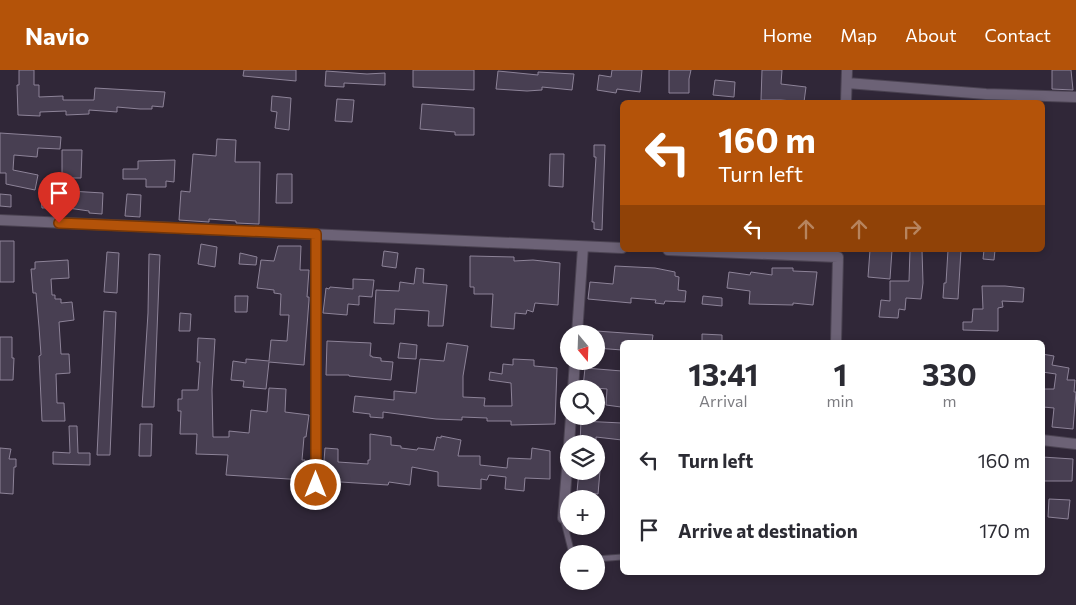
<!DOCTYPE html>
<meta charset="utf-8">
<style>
:root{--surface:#fff;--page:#f2f2f3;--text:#2b2b33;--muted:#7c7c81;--accent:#b45309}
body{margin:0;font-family:Commissioner,sans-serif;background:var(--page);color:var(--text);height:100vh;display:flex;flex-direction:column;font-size:19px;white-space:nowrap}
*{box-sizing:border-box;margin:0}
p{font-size:16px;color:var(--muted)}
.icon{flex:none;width:28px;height:28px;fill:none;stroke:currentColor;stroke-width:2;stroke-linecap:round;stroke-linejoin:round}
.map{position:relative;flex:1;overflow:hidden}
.drawer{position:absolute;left:620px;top:270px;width:425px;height:235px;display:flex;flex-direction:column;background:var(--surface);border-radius:8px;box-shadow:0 2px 8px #0003}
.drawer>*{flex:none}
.banner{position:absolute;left:620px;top:30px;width:425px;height:152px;border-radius:8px;box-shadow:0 2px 8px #0003;background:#b45309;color:#fff;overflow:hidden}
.needle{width:32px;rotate:161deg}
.tools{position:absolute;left:560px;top:255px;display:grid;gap:10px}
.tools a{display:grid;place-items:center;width:45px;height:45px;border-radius:50%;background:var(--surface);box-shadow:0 2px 8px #0003;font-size:25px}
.pin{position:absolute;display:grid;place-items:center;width:42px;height:42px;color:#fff;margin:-51px -21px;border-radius:50% 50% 50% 0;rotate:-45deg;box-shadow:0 0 5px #0007}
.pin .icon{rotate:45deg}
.me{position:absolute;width:55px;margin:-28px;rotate:0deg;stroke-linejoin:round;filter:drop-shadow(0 0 4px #0008)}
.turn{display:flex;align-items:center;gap:18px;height:105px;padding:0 15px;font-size:22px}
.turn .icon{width:65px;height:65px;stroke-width:2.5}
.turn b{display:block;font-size:35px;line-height:42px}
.lanes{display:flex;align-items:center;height:48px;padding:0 15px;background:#0003;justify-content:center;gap:25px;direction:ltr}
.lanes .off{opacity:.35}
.eta{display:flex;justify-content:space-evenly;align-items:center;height:85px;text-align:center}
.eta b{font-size:30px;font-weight:700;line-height:35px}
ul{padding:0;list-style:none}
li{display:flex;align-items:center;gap:15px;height:70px;padding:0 15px}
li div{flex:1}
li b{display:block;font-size:19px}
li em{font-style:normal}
header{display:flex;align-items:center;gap:30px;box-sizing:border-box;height:70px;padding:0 25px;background:var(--accent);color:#fff}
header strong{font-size:24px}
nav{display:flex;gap:28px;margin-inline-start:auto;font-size:18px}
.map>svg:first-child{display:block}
.building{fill:#483f52;stroke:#8d8398}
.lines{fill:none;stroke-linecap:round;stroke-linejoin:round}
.lane-casing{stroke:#4b4352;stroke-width:7}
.street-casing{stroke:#4b4352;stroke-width:12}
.lane{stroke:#6c6276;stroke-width:5}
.street{stroke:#6c6276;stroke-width:10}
.route-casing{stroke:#753606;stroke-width:12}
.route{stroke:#b45309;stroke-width:9}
</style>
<header>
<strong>Navio</strong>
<nav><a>Home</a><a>Map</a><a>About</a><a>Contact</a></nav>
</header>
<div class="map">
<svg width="1076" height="535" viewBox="0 0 1076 535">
<rect width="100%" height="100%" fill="#302738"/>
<path class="building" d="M19,0H34V15H39V27L63,26V30H94L95,18L165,22L163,37L152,36V39H140L117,37V42L89,40V44L66,45V41L40,42V46L18,45L17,15H19Z
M244,0H296V11L243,6Z
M413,0H474V20L413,17Z
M612,0H642L640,22L617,19L616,23L597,20L599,5L611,7Z
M669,0H691L689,9V23H669Z
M762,0H782L781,14L806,17L804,32L781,30H761Z
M1052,0H1071L1073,20L1052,19Z
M326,1L367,4L385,3V15L344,13V17L325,16Z
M498,1L538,5V2L574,4L572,20L542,17V20L527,21L496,19Z
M715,10L735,12L734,27L713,25Z
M272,26L291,28L289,60L275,58L277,42L271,41Z
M337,29L354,30L352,52L335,51Z
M422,34L474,38V65H455V62L420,59Z
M0,63L61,67L60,79L38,78L37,87L14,85L13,100L38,105L35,120L6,114V103H0Z
M217,69L236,70L235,92H260L259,154L236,153V151L209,149V152L179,150L181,121L190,122L193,84L216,86Z
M594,75H605L602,160L594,159V152H592L596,87H594Z
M62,80H82L81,108H70V121L103,123L102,144L89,143V141L61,137L42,138L41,127L62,126Z
M550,84H564L563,117L549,116Z
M175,90L174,112L166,111V117H146V109H123V99H138V91Z
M277,104H292V133H276Z
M0,124L11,125V137L0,136Z
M127,124L141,125L140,147L125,146Z
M0,171H14V212H0Z
M201,174L217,177L215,197L198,194Z
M278,176H301L300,200H309L307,227H309V230L304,295L269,292L266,319L243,317L244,311L231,310L233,291L246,293V289L269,291L271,270L287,271L289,245H280L281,224L274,223V220L257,218L261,190L274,191Z
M870,180H892L890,209L868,207Z
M910,180H922L923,213L921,229L906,228L905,240L899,239L898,248L879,247L881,230L890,231V211H909Z
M948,180H961L958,229L943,228L944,213H946Z
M984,180H995L994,190L983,189Z
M384,181L398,183L396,198L382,196Z
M107,182L119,183L117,223L104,222Z
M240,183L257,187L256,195L239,194Z
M149,184L160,185L154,337H142L148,243Z
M470,186L514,187V191L533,190L560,193L558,235L535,233L533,242L527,240L526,244L515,243L514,259L491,257L493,224H474V217H470Z
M68,190L69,208L51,209L52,225H55V229H61V233L72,232L74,250L59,252L61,284H69L70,303L56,304L57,333H64L65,351H42L39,286L41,285L39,257L36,223H33L31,199H35V192Z
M615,196L655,198L675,202V206L679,207L678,220L686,221L685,232L665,231L664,234L655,233L656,230L631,228V233L588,229L590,212L613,214Z
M416,198L424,199L423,213L447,215L443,256H428L429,241L395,239L394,254L374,253L376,220L399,221L400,212L414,214Z
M772,198H793V201L817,202L813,235L793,233V235L749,234L750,221L727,218L729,202L750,205L751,202L772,205Z
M353,209L374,210L372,227L359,226V235L348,234L347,245L323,243L326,218L329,219L330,217L353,219Z
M982,216H1005L1024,218L1023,232L1002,231L1003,237L998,238V261L963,260V252H972L973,239H983Z
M235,226H248L247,242H235Z
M703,226L722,228V236L702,234Z
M104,241L116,242L110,385H97Z
M180,243L191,244L190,261H179Z
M596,261L653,265L652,272H622V280L596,278Z
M702,264L722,265V272H702Z
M0,267H12V288H14L13,310H0Z
M198,268L215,269L212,320L213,367H229V361L249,363L251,340L267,342L269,318L286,319L285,342L309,345L306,367H304L302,390H305L304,410L226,405L228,385L196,384L197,364H180L181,341H178V329H182V320H198L200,292H197Z
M327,271L371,273L370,286H372V287L381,288V291L393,292L391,310L349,306V305H326Z
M400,273L417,275L416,289L398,288Z
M447,273L468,276L463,306V327L485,328L484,336H512L511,313L489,310L490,302L502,304L503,294L513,295V289L534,290V296L557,298L555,354L511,355V351H487V348L462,347V350L436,349L383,342V348L370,347V344L353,342L355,326L394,330V321L416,323L420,289L444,291Z
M1042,284L1054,286L1052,295L1069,298L1067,310H1075L1074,322H1076L1073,359L1052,357L1054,338L1043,337L1042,319H1054L1056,304L1042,302Z
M585,298L622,301L621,337L606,335L607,319L583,317Z
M581,351L622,353V370L596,367V373H580Z
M140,354H152L151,386H139Z
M69,356H77L78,383H90V395L53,394V382L70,383Z
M370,364L391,367V375L401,376V378L417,380L418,378L434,380L437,367L441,368V366L461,370L458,386H480V395L507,398L508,388L531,389L532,378L550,381V409L525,408L524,421L505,419L506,407L489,405L487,410L481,409V419L438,416V402L412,397L410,415L389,412L388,415L325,411V405H323L325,378L338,379V392L368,394V390H370Z
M0,378L11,379L9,389H16V397H14L13,424L0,423Z
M1042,387L1073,389L1072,411H1042Z
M579,401H600L598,424L577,422Z
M1049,429L1070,430L1068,449L1048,447Z"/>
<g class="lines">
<g class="lane-casing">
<path id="lane" d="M563,448L572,484
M596,489L622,487"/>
</g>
<g class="street-casing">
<path id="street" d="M847,13L986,24L1076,27
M846,32L847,0
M0,150L622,178
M668,180L838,187L836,272
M577,264L583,177
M573,319L575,291
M1042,370L1076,374
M569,374L571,346
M316,415V164
M563,448L569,376"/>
</g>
<use href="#lane" class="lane"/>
<use href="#street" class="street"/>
</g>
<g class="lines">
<g class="route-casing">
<path id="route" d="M59,153L316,164V415"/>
</g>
<use href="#route" class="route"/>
</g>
</svg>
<div class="tools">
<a><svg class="needle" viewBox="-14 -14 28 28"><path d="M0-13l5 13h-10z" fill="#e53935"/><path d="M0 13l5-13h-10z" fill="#7c7c81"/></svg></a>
<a><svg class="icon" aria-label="search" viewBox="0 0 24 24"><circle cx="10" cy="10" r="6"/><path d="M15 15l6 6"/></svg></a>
<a><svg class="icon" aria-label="layers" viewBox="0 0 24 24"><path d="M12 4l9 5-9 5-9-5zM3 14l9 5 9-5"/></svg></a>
<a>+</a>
<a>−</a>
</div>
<div class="pin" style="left:59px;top:153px;background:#d93025"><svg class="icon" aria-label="arrive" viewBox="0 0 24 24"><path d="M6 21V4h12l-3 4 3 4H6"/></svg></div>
<svg class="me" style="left:316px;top:415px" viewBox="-20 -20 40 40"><circle r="17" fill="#b45309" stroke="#fff" stroke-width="3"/><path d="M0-11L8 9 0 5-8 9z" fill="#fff"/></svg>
<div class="banner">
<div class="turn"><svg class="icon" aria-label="left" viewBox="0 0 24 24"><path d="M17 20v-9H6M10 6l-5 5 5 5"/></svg><div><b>160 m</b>Turn left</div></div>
<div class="lanes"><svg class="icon" aria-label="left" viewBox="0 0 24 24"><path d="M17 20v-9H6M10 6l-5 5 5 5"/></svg><svg class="icon off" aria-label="ahead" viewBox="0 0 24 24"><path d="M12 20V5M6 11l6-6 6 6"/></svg><svg class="icon off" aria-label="ahead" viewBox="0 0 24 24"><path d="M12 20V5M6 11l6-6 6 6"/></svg><svg class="icon off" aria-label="right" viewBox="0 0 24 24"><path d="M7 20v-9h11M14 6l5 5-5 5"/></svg></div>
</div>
<section class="drawer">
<div class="eta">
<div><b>13:41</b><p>Arrival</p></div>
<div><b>1</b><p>min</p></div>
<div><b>330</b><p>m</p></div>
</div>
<ul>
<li><svg class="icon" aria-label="left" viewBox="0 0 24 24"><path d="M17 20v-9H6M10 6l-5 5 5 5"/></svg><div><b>Turn left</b></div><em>160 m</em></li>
<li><svg class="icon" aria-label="arrive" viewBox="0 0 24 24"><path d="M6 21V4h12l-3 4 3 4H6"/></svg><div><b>Arrive at destination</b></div><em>170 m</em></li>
</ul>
</section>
</div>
